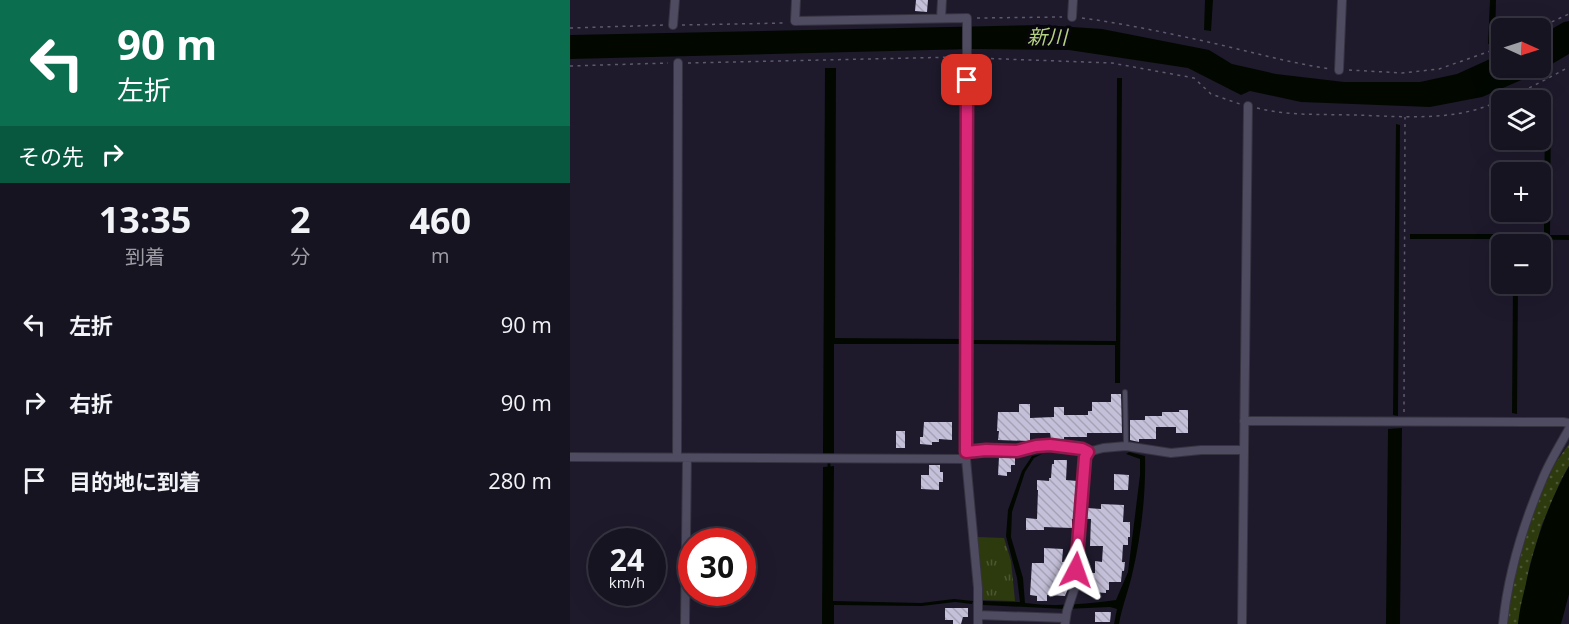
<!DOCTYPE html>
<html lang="ja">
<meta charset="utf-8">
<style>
:root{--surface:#161421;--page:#1f1d2a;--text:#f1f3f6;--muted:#9e9ea5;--line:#35333f}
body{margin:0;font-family:"Open Sans","Noto Sans JP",sans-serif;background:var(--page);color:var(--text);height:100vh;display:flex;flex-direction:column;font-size:22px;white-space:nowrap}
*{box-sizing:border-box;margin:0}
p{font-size:20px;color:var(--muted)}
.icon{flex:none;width:33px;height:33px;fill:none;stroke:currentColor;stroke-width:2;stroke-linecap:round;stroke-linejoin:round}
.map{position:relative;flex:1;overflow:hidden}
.side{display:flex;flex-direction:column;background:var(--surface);width:570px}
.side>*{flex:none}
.top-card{background:#0b6e4f;color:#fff;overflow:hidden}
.needle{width:39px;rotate:93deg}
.fabs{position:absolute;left:921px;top:18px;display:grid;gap:12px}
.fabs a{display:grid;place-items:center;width:60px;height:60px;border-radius:9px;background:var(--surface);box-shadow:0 6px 24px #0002,0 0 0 2px var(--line);font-size:30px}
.speed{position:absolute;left:18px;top:528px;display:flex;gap:12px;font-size:30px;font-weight:700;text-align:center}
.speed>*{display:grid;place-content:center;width:78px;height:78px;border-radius:50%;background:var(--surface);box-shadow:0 6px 24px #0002,0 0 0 2px var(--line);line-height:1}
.speed small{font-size:15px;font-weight:400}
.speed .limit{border:9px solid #d22;background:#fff;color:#111}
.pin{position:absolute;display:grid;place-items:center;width:51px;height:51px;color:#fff;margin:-26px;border-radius:12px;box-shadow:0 3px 9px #0006}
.me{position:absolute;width:66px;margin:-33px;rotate:4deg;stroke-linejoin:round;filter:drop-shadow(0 0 4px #0008)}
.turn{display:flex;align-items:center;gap:21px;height:126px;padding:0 18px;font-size:27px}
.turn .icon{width:78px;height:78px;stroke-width:2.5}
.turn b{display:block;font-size:42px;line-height:51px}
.then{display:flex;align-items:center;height:57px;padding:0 18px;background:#0003;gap:12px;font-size:22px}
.eta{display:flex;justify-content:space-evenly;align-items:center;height:102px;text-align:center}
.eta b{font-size:36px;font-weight:700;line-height:42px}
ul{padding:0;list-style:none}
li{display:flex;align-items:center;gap:18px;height:78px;padding:0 18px}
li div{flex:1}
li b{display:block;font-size:22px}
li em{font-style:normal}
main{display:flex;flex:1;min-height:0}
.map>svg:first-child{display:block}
.grass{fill:url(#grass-dots)}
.park{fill:url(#park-tufts)}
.water{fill:#020800}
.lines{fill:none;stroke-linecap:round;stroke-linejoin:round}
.stream{stroke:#020800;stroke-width:3}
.building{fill:url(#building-back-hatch)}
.service-casing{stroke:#363341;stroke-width:6}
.minor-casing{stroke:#363341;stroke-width:10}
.path{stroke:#5e5a6b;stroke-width:1.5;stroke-dasharray:3 4.5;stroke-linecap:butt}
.service{stroke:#4f4b60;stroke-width:4}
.minor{stroke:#4f4b60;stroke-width:8}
.route-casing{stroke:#8e194d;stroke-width:15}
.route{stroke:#db2777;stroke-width:10}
.labels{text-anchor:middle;stroke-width:6;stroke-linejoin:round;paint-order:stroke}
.water-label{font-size:20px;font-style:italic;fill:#b5d280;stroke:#08060d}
</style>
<main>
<section class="side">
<div class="top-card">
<div class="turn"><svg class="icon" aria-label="left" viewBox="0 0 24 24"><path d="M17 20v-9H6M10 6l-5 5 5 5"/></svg><div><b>90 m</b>左折</div></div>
<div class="then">その先<svg class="icon" aria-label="right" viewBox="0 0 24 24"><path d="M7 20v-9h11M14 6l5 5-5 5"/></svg></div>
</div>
<div class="eta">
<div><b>13:35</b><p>到着</p></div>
<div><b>2</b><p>分</p></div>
<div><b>460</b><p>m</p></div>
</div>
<ul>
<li><svg class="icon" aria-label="left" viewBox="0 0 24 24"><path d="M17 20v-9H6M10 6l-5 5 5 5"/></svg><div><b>左折</b></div><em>90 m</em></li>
<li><svg class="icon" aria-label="right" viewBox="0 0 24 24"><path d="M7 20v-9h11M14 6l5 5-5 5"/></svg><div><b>右折</b></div><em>90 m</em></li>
<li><svg class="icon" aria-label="arrive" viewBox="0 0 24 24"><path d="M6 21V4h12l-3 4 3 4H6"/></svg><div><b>目的地に到着</b></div><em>280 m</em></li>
</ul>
</section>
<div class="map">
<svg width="999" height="624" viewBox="0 0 999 624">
<defs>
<pattern id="grass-dots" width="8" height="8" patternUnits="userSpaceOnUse" patternTransform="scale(1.5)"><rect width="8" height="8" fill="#2d3a0e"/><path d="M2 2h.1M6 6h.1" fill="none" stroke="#4c5632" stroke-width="1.8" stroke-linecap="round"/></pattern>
<pattern id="park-tufts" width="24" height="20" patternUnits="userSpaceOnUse" patternTransform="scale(1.5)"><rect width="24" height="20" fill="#2d3a0e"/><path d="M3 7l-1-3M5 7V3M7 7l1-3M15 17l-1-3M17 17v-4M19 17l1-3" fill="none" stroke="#4c5632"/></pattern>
<pattern id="building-back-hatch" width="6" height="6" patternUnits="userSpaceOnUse" patternTransform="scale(1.5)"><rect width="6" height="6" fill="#c5c0d9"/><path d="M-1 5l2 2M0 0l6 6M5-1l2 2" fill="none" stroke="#a6a2b5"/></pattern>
</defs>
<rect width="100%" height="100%" fill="#1e1a2c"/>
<path class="grass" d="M999,444V466L991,480L972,524L960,564L948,624H935L946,561L964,510L984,465Z"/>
<path class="park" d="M406,537L434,538L441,561L445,601L411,600Z"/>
<path class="water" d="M635,0H643L641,31L634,30Z
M920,0H926L925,42L918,44Z
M999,21V54L965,74L912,97L860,107L731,102L680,91L671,95L618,68L499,50L401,49L0,59V35L472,25L532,29L639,50L662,64L706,74L774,82H850L887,74L931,54L932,68H970L971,35L994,22Z
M255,68H266L265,338L390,339V344H264V454H253Z
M547,78H552L550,383H545V345L402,344V340L546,341Z
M975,103H981L980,235H999V240L949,239L948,244H944L943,239H840V234H974Z
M826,124L830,125L828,416L823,415Z
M943,284H948L947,414L942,413Z
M832,428L830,624H816L818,429Z
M559,452L575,456C576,495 571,537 562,575C558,592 552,607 549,624H544L547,609L540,607L495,609L413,605V601L450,602L447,578L436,536L438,510L452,471L462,456L472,454L464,458L455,472L442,512L441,537L453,578L455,603C486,607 515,604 546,600L558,572L570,475V459L556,454Z
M264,466L263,601L351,603L384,599L403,601L402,604L385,602L352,606L264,605V624H252L253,467Z
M999,466V594L991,624H948C949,612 952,600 955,588C964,545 978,504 999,466Z"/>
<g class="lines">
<path class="stream" d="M259,466V454"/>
</g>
<path class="building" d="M346,0H358L357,12L345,11Z
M541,394H551L552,433H517V437H494V439H481L480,433H460V441L428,440L429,431H427L428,412H449V404H460V418L484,417V407H494V415H518V411H522V402H541Z
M609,410H618V433H606V427H586V439H569V442L560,440V420H575V416H592V412H609Z
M354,422H382V440L369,439V442H362V445L350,444V437H353Z
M326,431H335V448H326Z
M429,457H445V465H441V472H437V476L428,475Z
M484,460H497L496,480L507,481L504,519H502V528L474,527V530H456V518L467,519L468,490H467V480L479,481V478H481L482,464H484Z
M359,465H370V472H373V482H369V490L351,489V475H359Z
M544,474L559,475L558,490H544Z
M531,504L554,505L553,522H560V537H558V545H553L552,562H555L554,571H552L551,582H539V590H536V593L523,592V585L513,584V573H525V561L532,562L533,546H520L521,519H517V508L531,509Z
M474,548L493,549L492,562H501L499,586L495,596L477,595V601H467V596L460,595L462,563H474Z
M375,608H398V617H393L391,624H383V620H375Z
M525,612H541L540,622H525Z"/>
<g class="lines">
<g class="service-casing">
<path id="service" d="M555,392L556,445"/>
</g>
<g class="minor-casing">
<path id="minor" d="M226,0L225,21L397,18L396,459L408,588V624
M502,17L503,0
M371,18L372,0
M103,25L105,0
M769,70L772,0
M674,421L993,422L999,423
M396,452L416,450L447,451L466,446L480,445L512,449L518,452
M0,457L396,459
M107,457L108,63
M408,615L495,618
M115,624L117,458
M495,624L497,611L505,587L515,457L518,452L533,448L556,446L601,453L631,450H673
M672,624L678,106
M933,624C938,573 953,525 973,478C980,461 990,445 999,429"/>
</g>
<path class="path" d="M407,18L492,17
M512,18C557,24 602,34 647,44C685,53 721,63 760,69
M112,25L215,23
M0,28L96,25
M968,28L999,14
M406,58L542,63L624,78L641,94L670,104
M118,63L389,57
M0,66L98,63
M779,70L832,73L869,69L932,47
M687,108C718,116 750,114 783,115C824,116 872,121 911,108C942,98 971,82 999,67
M834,412L835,117"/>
<use href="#service" class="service"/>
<use href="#minor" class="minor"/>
</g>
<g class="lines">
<g class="route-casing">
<path id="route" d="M397,80L396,452L416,450L447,451L466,446L480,445L512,449L518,452L515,457L506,570"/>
</g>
<use href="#route" class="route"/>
</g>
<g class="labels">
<g class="water-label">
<text transform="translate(477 37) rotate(1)" y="7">新川</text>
</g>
</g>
</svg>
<div class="fabs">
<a><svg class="needle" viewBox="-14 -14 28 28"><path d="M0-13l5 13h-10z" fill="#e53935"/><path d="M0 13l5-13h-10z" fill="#9e9ea5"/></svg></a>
<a><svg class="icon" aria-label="layers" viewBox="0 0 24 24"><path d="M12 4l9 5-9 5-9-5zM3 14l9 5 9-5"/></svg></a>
<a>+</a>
<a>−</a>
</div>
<div class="speed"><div>24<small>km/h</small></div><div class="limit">30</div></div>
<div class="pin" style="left:397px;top:80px;background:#d93025"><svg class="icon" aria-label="arrive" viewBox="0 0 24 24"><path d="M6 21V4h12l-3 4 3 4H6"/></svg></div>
<svg class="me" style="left:506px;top:570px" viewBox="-20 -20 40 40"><path d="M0-17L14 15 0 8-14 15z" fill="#db2777" stroke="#fff" stroke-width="4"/></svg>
</div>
</main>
